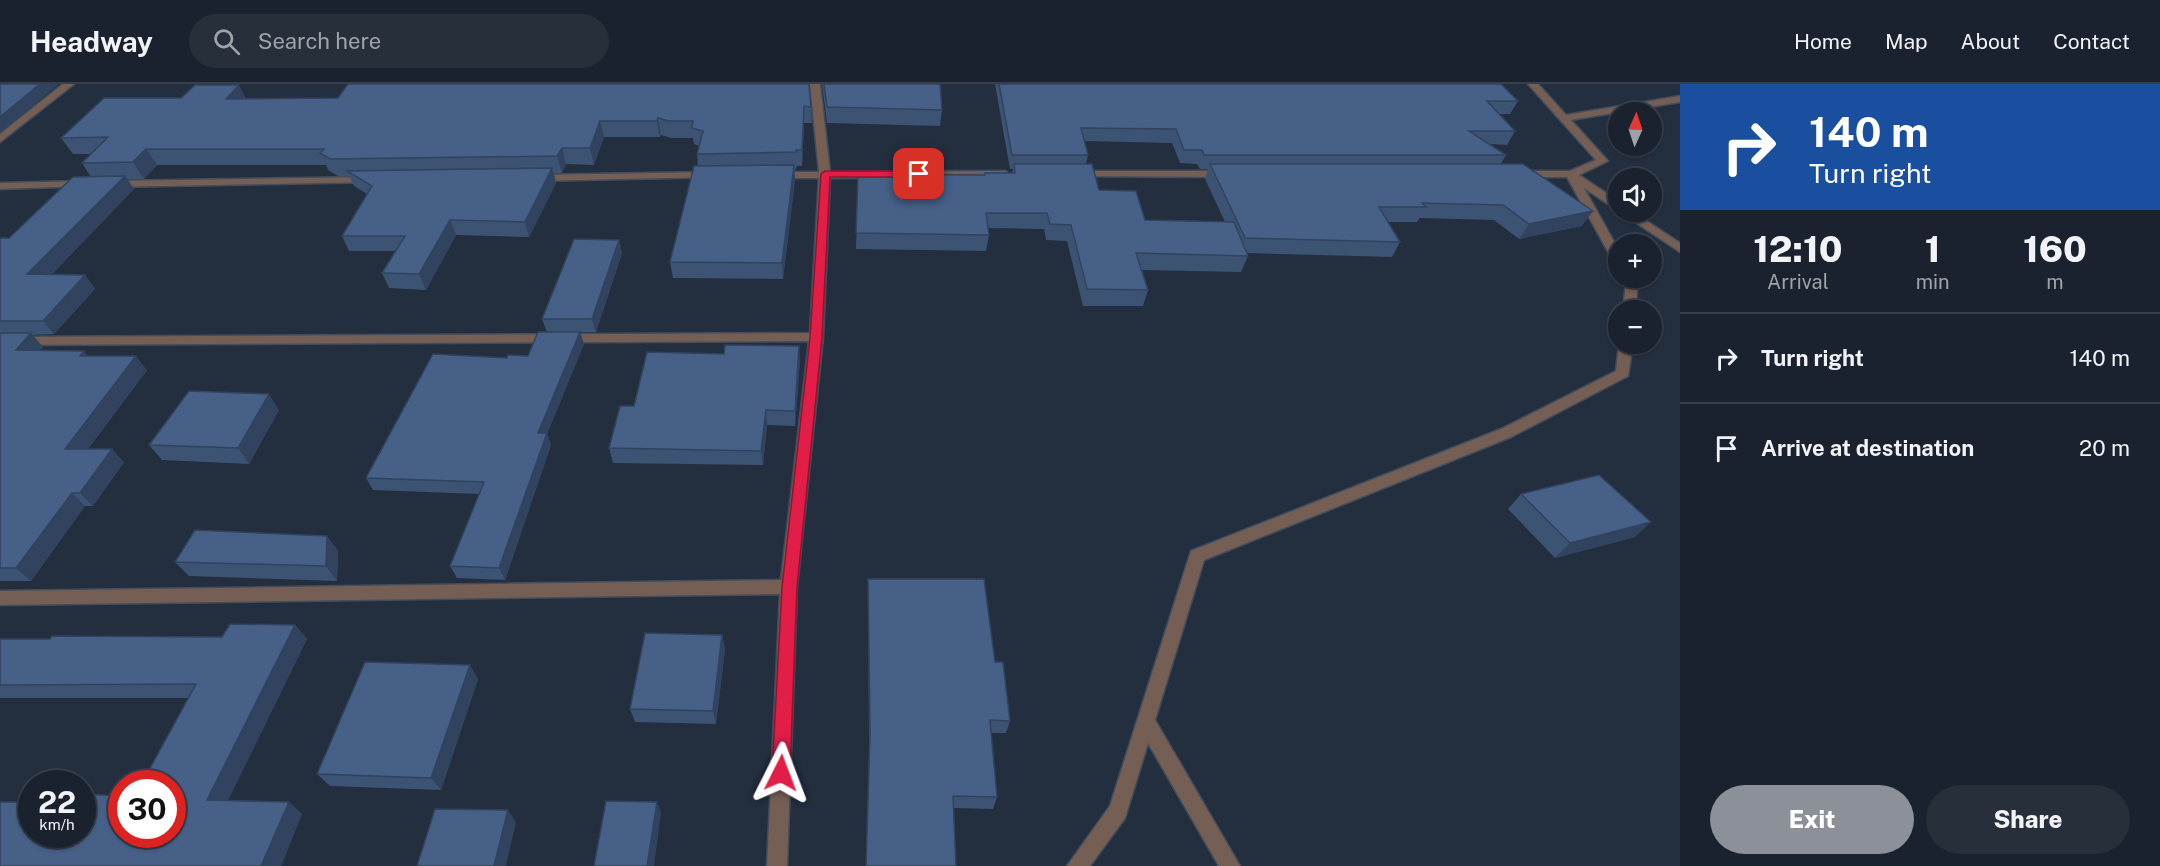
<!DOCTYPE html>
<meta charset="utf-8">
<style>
:root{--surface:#1a222f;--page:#272f3b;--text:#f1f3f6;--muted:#9fa4aa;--line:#383f4b;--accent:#8c9099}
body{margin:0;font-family:"Public Sans",sans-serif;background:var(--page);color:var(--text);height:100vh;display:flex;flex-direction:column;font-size:22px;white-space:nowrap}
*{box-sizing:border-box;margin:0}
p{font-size:20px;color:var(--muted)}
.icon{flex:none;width:33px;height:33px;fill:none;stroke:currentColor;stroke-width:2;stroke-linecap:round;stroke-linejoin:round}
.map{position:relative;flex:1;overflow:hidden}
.panel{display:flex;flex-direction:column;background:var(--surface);width:480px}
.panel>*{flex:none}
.hud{background:#1a4fa0;color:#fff;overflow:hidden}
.needle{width:39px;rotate:3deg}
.tools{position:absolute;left:1608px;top:18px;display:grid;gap:12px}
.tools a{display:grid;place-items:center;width:54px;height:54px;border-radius:50%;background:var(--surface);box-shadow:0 2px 4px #0004,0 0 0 2px var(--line);font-size:30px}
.speed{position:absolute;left:18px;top:686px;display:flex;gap:12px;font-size:30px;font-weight:700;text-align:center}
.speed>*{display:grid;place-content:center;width:78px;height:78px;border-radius:50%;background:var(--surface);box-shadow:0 2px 4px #0004,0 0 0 2px var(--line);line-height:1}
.speed small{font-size:15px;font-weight:400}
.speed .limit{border:9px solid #d22;background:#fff;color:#111}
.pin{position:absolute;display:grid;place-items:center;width:51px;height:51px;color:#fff;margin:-26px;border-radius:12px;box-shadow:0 3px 9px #0006}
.me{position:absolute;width:66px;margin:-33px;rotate:3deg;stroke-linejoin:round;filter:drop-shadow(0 0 4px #0008)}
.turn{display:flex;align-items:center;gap:21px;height:126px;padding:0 30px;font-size:27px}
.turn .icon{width:78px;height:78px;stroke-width:2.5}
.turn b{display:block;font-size:42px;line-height:51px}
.eta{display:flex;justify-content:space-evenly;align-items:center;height:102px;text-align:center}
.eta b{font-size:36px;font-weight:800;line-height:42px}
.button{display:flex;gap:12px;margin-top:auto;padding:12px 30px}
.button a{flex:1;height:69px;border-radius:36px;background:var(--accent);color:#fff;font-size:24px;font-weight:800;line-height:69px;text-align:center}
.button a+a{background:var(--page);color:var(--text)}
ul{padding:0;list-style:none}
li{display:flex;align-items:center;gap:18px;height:90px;padding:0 30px;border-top:2px solid var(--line)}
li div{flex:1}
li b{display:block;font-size:22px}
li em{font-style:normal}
header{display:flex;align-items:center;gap:36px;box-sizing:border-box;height:84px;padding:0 30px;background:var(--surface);border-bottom:2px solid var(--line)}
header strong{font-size:28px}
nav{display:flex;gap:33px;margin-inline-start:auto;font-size:21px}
.search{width:420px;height:54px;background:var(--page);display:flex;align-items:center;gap:15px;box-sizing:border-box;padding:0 21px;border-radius:33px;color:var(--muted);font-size:22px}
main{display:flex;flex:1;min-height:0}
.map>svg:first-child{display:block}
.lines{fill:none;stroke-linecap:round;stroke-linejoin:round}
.street-casing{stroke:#424c5c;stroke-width:3}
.street{fill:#755f55;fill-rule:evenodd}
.wall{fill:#3c5374;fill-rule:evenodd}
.shaded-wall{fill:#31435e}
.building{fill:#466087;stroke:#31435e;stroke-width:1.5}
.route{fill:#e11d48;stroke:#92132f;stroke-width:1.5}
</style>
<header>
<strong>Headway</strong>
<div class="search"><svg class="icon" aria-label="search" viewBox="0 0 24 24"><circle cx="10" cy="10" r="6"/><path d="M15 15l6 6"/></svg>Search here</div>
<nav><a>Home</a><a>Map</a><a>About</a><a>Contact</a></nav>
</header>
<main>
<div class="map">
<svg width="1680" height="782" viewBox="0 0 1680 782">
<rect width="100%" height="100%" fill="#232e3f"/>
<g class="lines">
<g class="street-casing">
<path id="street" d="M63,0H74L0,58V50Z
M810,0H820L830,88L1005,87L1010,90L1005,93L830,94L823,253L797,503L787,782H767L780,510L0,521V507L781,496L809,257L0,261V253L810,249L819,94H774L769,91L774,88H819Z
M1528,0H1538L1566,31L1680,12V18L1571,36L1608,77L1579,91L1618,117V125L1614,124L1584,104L1618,165V178L1612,175L1567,93H1518L1513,90L1518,87H1570L1596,76Z
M1074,87H1227L1232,90L1227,93L1070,92V88Z
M711,88L715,89V93L534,97L529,94L534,91Z
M372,93L377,96L376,98L111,103L106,100L111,97Z
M84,97L89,100L88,102L0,105V99Z
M1620,128H1633L1680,159V168Z
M1623,194H1635L1638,198L1635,226H1623L1626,198Z
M1619,260H1633L1628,292L1511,353L1204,476L1155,636L1240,782H1219L1148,659L1125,734L1090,782H1067L1110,722L1191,467L1501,345L1616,287Z"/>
</g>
<use href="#street" class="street"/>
</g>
<path class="wall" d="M822,0H940L942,26L940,42L827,39Z
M995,0H1501L1518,17L1510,30H1499L1515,47L1507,61L1490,60L1506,71L1501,80L1582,142L1519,155L1494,136L1420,134L1417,138H1388L1400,158L1392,173L1247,169L1248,172L1241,188L1142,186L1148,206L1143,222H1083L1067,157L1046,156L1044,145L988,144L989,151L986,167L856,165L858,90L985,91V89H1012L1013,85H1010ZM1084,57L1172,59L1180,79L1197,80L1200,85H1208L1205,95L1225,138L1145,136L1099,106L1086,80L1088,71Z
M246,14L811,23L812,39H804L802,82H797L796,85H795V96L783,195L673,194L670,178L698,82L697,70L699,62L694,60L693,54H671L661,51L660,53H604L594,81L566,80L562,89H554L556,99L529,153L456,151L426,206L389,204L382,189L396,167H349L342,152L367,110L354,102L349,92H338L328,86L326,81H157L144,95H127L134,105L51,191H85L95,205L54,250L32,251L43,263L40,266L87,272L147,286L88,365L124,378L93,422H85L31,497H0V154H9L91,93L82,79L91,70H73L61,54Z
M619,156L622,169L596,248H580L584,260L547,350L551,361L505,496L457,494L450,482L479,410L373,406L366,394L507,274L528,272L547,248L542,235Z
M800,276L795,342L767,341L763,381L613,379L609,364L634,322Z
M279,326L249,380L162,376L149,361Z
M1521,410L1635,453L1555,474L1508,425Z
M327,452L338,467L337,497L189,492L175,478Z
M868,495L995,578L1010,637L1006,649H991L997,713L993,725L954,724L869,661Z
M230,540L295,541L307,555L228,716L289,718L302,730L281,782H0V718H32V750H82V710L122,712V750H172V699H142L189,614H0V555H50L52,552L222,553Z
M722,551L725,565L716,640L635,638L630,625Z
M478,595L441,706L330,702L317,690Z"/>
<path class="shaded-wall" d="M40,0H59L0,49V33Z
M239,1L247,17L226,15Z
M804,22V39L802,82V66Z
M658,34L661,51L660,53L657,37Z
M600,37L604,53L594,81L590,64Z
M562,64L566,80L562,89L557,72Z
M146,65L157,81L144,95L133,78Z
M794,81L795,96L783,195L782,179Z
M552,84L556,99L529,153L525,138Z
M125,92L134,105L39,204L27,190Z
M1593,127L1582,142L1519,155L1529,140Z
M450,136L456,151L426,206L419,190Z
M619,156L622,169L596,248L592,235Z
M85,191L95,205L54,250L43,237Z
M580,248L584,260L547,350L551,361L505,496L499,484L538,349Z
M31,249L43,263L28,280L16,266Z
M799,262L800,276L795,342V327Z
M84,267L95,281L80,272Z
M136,272L147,286L78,378L65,365Z
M269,310L279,326L249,380L238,364Z
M766,326L767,341L763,381L761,367Z
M112,365L124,378L93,422L80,409Z
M72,409L85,422L31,497L16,484Z
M1651,438L1635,453L1555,474L1570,459Z
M327,452L338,467L337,497L326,482Z
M295,541L307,555L223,727L207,716Z
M722,551L725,565L716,640L713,627Z
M470,581L478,595L441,706L431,694Z
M289,718L302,730L281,782H261Z
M657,718L661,729L654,782H647Z
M508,726L516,738L506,782H494Z"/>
<path class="building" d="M0,0H40L0,33Z
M348,0H809L811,23L804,22L802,66H796V68L697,70L703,47L692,44L693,37H668L658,34L657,37H600L590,64H562L557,72L330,75L320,69L324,65H146L133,78L82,79L108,53L61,54L104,14H181L195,1H239L226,15L338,14Z
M824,0H940L942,26L827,23Z
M999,0H1501L1518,17H1487L1515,47H1469L1506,71H1204L1202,66H1184L1176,45L1081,44L1088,71H1012Z
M1014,80H1092L1099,106L1136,107L1145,136L1234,138L1248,172L1136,169L1148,206L1087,205L1071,141L1050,140L1047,129H986L989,151L856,149L858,90L985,91V89H1015Z
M1210,80H1523L1593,127L1529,140L1503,121L1422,119L1426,123H1379L1400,158L1245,154Z
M794,81L782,179L670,178L694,82Z
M552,84L525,138L450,136L419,190L382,189L405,152H342L372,102L347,87Z
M125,92L27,190L85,191L43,237H0V154H9L73,93Z
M574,155L619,156L592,235H542Z
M538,248H580L538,349H547L499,484L450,482L484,398L366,394L433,270L507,274L508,271L528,272Z
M0,249H31L16,266L84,267L80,272H136L65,365H112L80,409H72L16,484H0Z
M725,261L799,262L795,327L766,326L761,367L609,364L620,322H634L647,268L724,270Z
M189,307L269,310L238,364L149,361Z
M1599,391L1651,438L1570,459L1521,410Z
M195,446L327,452L326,482L175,478Z
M868,495H984L995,578H1003L1010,637L990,636L997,713L953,712L956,782H866L870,648Z
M230,540L295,541L207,716L289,718L261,782H0V718H32V750H82V710L122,712V750H172V699H142L196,600L0,601V555H50L52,552L222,553Z
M645,549L722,551L713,627L630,625Z
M365,578L470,581L431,694L317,690Z
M606,717L657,718L647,782H594Z
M435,725L508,726L494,782H417Z"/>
<path class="route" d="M825,87H919L924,90L919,93H830L822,254L797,503L790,689L787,695L781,698L775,695L772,689L782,503L810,254L821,90Z"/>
</svg>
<div class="tools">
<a><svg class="needle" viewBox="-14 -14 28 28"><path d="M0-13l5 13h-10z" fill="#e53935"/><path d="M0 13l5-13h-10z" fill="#9fa4aa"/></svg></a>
<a><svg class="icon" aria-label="sound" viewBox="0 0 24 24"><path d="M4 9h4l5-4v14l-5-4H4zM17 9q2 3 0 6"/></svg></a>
<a>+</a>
<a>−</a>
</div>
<div class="speed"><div>22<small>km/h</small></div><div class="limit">30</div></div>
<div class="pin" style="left:919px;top:90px;background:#d93025"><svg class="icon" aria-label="arrive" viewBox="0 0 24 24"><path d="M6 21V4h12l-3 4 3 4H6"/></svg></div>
<svg class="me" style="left:781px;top:689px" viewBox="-20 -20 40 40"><path d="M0-17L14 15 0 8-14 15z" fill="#e11d48" stroke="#fff" stroke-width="4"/></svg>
</div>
<section class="panel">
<div class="hud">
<div class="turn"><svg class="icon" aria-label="right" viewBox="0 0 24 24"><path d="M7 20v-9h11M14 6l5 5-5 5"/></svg><div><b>140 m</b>Turn right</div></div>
</div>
<div class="eta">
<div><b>12:10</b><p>Arrival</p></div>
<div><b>1</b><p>min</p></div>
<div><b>160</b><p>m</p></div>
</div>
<ul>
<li><svg class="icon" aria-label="right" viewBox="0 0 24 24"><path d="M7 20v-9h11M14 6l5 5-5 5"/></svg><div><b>Turn right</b></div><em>140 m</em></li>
<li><svg class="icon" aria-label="arrive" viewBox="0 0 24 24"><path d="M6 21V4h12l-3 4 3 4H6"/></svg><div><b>Arrive at destination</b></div><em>20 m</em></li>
</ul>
<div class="button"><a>Exit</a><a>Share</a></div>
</section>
</main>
